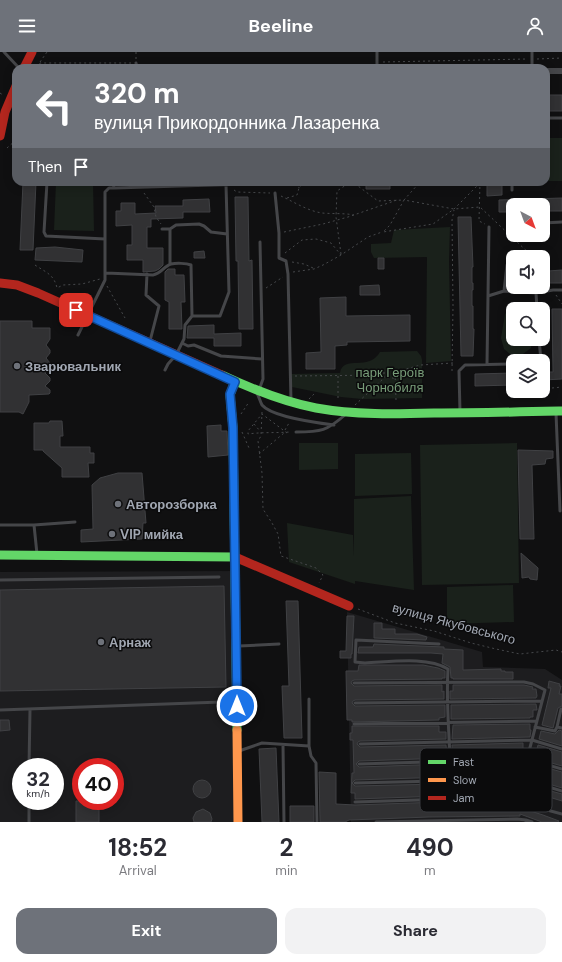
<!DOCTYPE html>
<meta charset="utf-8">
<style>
:root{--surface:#fff;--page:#f2f2f3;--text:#2b2b33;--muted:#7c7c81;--accent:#6e727a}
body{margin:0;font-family:"DM Sans",sans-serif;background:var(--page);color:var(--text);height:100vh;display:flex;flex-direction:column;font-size:15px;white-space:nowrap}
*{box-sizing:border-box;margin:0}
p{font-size:13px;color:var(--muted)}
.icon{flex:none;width:22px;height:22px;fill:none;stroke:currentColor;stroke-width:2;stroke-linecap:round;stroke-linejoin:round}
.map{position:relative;height:770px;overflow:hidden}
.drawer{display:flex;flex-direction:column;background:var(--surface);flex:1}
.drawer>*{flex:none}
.top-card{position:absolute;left:12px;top:12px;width:538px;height:122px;border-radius:12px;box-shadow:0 2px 10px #0003;background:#6e727a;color:#fff;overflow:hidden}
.needle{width:26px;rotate:139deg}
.tools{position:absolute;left:506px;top:146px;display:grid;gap:8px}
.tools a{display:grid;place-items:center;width:44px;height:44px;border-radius:8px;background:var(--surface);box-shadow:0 2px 10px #0003;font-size:20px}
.speed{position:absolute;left:12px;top:706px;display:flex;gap:8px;font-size:20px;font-weight:700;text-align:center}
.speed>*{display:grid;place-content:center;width:52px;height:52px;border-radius:50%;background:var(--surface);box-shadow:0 2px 10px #0003;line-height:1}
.speed small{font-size:10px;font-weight:400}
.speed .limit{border:6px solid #d22;background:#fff;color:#111}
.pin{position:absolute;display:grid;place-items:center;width:34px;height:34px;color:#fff;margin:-17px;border-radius:8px;box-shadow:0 2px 6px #0006}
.me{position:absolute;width:44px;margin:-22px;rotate:0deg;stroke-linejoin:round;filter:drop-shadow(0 0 3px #0008)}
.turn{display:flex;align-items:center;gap:14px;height:84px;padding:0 16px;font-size:18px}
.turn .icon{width:52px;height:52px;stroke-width:2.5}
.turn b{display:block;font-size:28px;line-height:34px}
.then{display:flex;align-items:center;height:38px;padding:0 16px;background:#0003;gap:8px;font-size:15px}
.eta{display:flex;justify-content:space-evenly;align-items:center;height:68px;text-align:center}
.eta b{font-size:24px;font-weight:700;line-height:28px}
.button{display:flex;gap:8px;margin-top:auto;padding:8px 16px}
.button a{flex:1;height:46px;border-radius:12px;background:var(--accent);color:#fff;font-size:16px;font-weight:700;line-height:46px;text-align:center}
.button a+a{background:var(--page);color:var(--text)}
header{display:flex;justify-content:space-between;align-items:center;height:52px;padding:0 16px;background:var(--accent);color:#fff;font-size:18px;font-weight:700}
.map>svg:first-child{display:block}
.built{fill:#1d1d1f;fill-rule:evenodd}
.green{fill:#1a211b}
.building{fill:#313133;stroke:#404144}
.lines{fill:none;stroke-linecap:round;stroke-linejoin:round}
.path{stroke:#46484b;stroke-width:1;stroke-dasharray:2 3;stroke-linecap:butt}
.lane{stroke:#454649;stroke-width:3}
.street{stroke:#454649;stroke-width:6}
.fast{stroke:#63d668;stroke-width:9}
.slow{stroke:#ff974d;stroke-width:9}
.jam{stroke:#b3261e;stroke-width:9}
.route-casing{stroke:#114b97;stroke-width:10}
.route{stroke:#1a73e8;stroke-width:7}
.poi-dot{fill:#6e727a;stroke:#0b0b0c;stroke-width:1.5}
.labels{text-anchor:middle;stroke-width:3;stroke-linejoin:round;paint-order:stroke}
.poi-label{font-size:13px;font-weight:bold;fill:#a1a7b2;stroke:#0b0b0c;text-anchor:start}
.park-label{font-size:13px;fill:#789d79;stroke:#0b0b0c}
.street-label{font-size:13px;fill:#a1a7b2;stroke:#0b0b0c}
.key{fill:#0b0b0c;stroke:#383a3e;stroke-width:1}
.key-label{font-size:11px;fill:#a1a7b2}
</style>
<header><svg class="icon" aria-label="menu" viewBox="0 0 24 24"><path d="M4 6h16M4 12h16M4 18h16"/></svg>Beeline<svg class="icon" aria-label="person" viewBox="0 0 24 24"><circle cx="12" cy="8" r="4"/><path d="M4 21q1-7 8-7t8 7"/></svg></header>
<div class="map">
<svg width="562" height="770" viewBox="0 0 562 770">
<rect width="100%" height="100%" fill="#101011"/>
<path class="built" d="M236,519L235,770H0V520ZM21,715H55V749H21ZM81,715H115V749H81Z
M347,560L482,600L483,615L545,617L562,628V770H351Z"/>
<path class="green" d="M546,86H562V129H546Z
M56,130H93L94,179L54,178Z
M450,175L449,209L451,309L426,311L427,205L374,206L371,200V192L391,191L394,178Z
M523,256L525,257H513V287H532L531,296L523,302H510L504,297L501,286L505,262L511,257Z
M417,299L421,304L422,308V346L362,347L341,345L292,335L291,322L340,321C343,302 369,320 380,300Z
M299,391H338V417L299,418Z
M517,391L519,531L422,533L420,393Z
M411,401L412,442L355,444V402Z
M411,444L414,538L355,529V532L289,510L287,471L353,483L354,505V447Z
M513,533L514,570L447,572V535Z"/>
<path class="building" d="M546,43H562V59H546Z
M23,130H36L33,198H20Z
M366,130H390V137H366Z
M487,130H502V143L487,144Z
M235,145H248L249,209L252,208L253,277H239L238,209H236Z
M562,146V159H543V153H513V160H499V148Z
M209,147L210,160H183V166L151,167V175H147V196H163V213L159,217L155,219L143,220V208H127V193H132V173L116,174V159H121V151H135V162L156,161L155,154H183V148Z
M458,165H471L473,215H472V231H473V238H472V254H473V277H474L473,304H461Z
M55,195L83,198L82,210L35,208L36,196Z
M204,199L205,206H194V200Z
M378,206H384V217H378Z
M168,217H175V223H184L185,250H181L182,277H169V250L165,248V220Z
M562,218V231H549L548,219Z
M379,233L380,243H360V234Z
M346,245V264L410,263V289L347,290V293L335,294V317H306V301L321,300L320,246Z
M552,257H562V327L543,328V320H553Z
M0,269H32V276H50V287L46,293L50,298V301L46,306L50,311V315L45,321L50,326V329L45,334L50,338V341L49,342L29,343V350L23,362L19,360H0Z
M214,273V282L241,281V294H214V286H187L188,274Z
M513,321V333L475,334V322Z
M50,369H62L63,384H60V395H90V401H94V411H88L89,425H62V416L43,399V398H34V371H49Z
M221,373V379H227L228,403L208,405L207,374Z
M518,398L553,399V406L546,407L545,412L532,413L534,487H520Z
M118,421H142L146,471H143L142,487L81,490V478L93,477L92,433L100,426Z
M521,501L538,516L537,528L530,527L529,525L522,526Z
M224,534L226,635L0,639V538Z
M286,549H298L302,686H284L282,634H289Z
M347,564H354L352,602H351V606H340V599H346Z
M374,571H382V577H395V582H417L427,585L426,588L374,586Z
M374,592L444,595V597L463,598V618L501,617V619H505V620H513V627H453V626H451L450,615L442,611L443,602L431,601H358L359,595H373Z
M359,613H423L438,616L445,619V626H442V627L354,628L352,629L351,631L354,634L442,633V640L444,639V647L355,648L353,649L352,651L355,654L445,653V665L439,666V668L352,670V668H347L346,619H358Z
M549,629L560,632L559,634H561L559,642H562V654L558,656L553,676L542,673L551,636H548Z
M453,633H524L533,635L532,637H536L537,644L536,646L450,647V639H453Z
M536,652L537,658H533V665H530V666L451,667V653Z
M0,668H9L10,678L0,679Z
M530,672V678H531L530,685L452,687L453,673Z
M352,674H439V680H446V687L360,689L358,690L357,692L360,695L446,693L447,706L359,709L356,712L359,715L447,712V725L355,728L352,731L355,734L441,732V744L355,747V741H351L352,721H354L353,688H350V681H352Z
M559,678L562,679V694L539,687L541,679L555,682Z
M523,691V704L453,706L452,693Z
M538,693L562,700V714L531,705H535Z
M276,696L279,770H262L259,697Z
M529,711L562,720V736L549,732L550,730L527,723Z
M319,720L336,721V752L355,753L441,750L505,751L543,763L559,769L558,770H542L520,762V764L429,765L349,768L345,770H320Z
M193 737a9 9 0 1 1 18 0a9 9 0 1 1-18 0Z
M547,738L562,742V749L549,745V748L541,746V745L539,751L533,749L535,742L541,744L543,739L546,740Z
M76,749H99V770H76Z
M290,754H314V770H290Z
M203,757L210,761L212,767L211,770H194L193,766L196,760Z"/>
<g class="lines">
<path class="path" d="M136,0V7
M537,7L562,6
M40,10L47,0
M383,10L527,7
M37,16L40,11H131
M0,41L3,43
M15,64H16
M7,96L16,88
M298,130L299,136
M350,130L354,131L378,149L404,148L420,130
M480,130L479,169L485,172
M480,131L454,157L433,172L383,180L390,173L404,148L454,157L480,155L533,205
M234,138L237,140L270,141
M144,141L154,155L156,165L161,172
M281,144C294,150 308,159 322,161C333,162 344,161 354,163
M287,146L297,143L299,136L305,130
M284,180L323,172L348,165L397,148
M285,201L302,188L316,187L331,191L341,203
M341,202L336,165L337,139L349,131
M292,210L304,212L313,216
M35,213C45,220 54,222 57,236L63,233L82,232L100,227
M293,220L314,217L323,213L341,203L368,185L382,180
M107,234L125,266
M266,236L283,225
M556,243L562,252
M452,319L453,254L452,168L454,158
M395,321L396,348
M295,324L384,323V320H395L421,313L453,311
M338,324V346
M384,324V326H396
M552,336L562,335
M309,347L314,342
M355,353L384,326
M262,360L261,384L258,389L262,421L263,457L272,471L278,482L281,504L316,516L323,523L319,531
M241,362L249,350
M254,372L260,379
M285,378L289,371
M242,380L249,396
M287,381L262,362L248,379V382C262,380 276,381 290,380
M259,402L284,381
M358,557L395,571L434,579L471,591L496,597L520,602L556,598L562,600"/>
<path class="lane" d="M4,0L19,16
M377,0V16
M136,11L137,16
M532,16V0
M546,66H562
M47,130L44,180L46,184L105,187
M512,130V138
M114,136L282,131
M275,141L279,181V206L286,209L288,222L291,349
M543,171L562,170
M162,177H170V212
M170,177L176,173L199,172L204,174L211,180L227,182
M106,221L153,223C161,222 164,214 171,212C176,211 186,211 191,213L192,264L185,273L184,287L176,303L168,312L165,318
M147,222L146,243L159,254L150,289
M504,239L507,213
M536,241L537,257
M488,244L504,239L536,241L553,238H562
M192,264H220L229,240L226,133
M78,283L105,228V140L109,136H114L113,130
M539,287L541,309
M182,291L188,294L194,293L221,304L262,307
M487,312L489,175
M259,338L263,327L260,190
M257,341C259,345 260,349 262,353C272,365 318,371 334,373
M460,360L459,319L465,313L513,312
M556,361L560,459
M296,380C321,380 327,379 346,362
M0,473H34L37,502
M34,473L75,470
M0,528L219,525
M439,592L356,588L355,610L365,611C390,610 427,604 448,617C446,648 449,677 450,707C450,720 449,734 449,747
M239,594L279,592
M354,631L524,630L533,632L545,638L527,707L523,727L529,750L536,755L562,762
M355,651L542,649
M0,658L221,650
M354,672L537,669
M535,675L555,679L557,675L562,676
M557,675L561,657H562
M360,692L532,688L562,697
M283,693L284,770
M309,694L311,704L316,711L317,770
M239,699L262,691L309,694V647
M359,712L527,707L562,717
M29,715L30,658
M355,731L523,727L562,739
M355,750L449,747L516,748L528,745
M526,768L532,770
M29,770V749
M376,770L517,767L526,768V770"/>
<path class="street" d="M546,19H562"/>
<path class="fast" d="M222,323C252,337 283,350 316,356C355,363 395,362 434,361C477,361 519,360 562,359
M235,329L230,343L233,376L237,678
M0,503L235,505"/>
<path class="slow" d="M237,678L238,770"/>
<path class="jam" d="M24,16L32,0
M0,84L5,60L16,34
M0,231L17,233L38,241L222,323
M235,505L349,554"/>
</g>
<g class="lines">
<g class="route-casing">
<path id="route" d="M76,258L235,330L230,342L233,376L237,654"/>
</g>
<use href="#route" class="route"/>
</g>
<g class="poi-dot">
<circle cx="17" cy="314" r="4"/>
<circle cx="118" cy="452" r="4"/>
<circle cx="112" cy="482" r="4"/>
<circle cx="101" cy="590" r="4"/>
</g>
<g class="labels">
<g class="poi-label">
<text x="25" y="319">Зварювальник</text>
<text x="126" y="457">Авторозборка</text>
<text x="120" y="487">VIP мийка</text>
<text x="109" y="595">Арнаж</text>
</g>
<g class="park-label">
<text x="390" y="325">парк Героїв<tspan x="390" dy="15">Чорнобиля</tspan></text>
</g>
<g class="street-label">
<text transform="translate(454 571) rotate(15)" y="5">вулиця Якубовського</text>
</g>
</g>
<rect x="420" y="696" width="132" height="64" rx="6" class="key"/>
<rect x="428" y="708" width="18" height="4" fill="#63d668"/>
<rect x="428" y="726" width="18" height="4" fill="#ff974d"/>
<rect x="428" y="744" width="18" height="4" fill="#b3261e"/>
<g class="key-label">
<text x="453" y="714">Fast</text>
<text x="453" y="732">Slow</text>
<text x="453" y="750">Jam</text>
</g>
</svg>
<div class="tools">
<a><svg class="needle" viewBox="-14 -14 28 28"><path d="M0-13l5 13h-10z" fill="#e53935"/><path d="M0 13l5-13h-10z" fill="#7c7c81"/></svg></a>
<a><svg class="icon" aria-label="sound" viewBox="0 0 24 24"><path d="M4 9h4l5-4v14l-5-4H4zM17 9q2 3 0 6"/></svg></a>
<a><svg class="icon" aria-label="search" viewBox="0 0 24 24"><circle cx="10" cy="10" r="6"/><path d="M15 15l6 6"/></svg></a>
<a><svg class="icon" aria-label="layers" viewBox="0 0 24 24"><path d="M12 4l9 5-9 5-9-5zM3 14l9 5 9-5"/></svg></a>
</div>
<div class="speed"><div>32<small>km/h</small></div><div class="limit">40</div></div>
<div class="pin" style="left:76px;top:258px;background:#d93025"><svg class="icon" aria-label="arrive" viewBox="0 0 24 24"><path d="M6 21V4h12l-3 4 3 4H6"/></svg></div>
<svg class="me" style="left:237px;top:654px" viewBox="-20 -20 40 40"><circle r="17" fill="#1a73e8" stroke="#fff" stroke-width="3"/><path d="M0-11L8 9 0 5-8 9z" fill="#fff"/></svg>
<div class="top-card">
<div class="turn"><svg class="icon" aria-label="left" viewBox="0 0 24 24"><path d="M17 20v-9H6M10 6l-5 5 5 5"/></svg><div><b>320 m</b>вулиця Прикордонника Лазаренка</div></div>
<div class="then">Then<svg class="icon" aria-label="arrive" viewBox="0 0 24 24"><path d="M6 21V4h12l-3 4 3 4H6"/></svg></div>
</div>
</div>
<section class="drawer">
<div class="eta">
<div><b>18:52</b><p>Arrival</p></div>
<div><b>2</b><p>min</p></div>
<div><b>490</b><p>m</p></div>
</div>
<div class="button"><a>Exit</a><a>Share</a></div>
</section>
